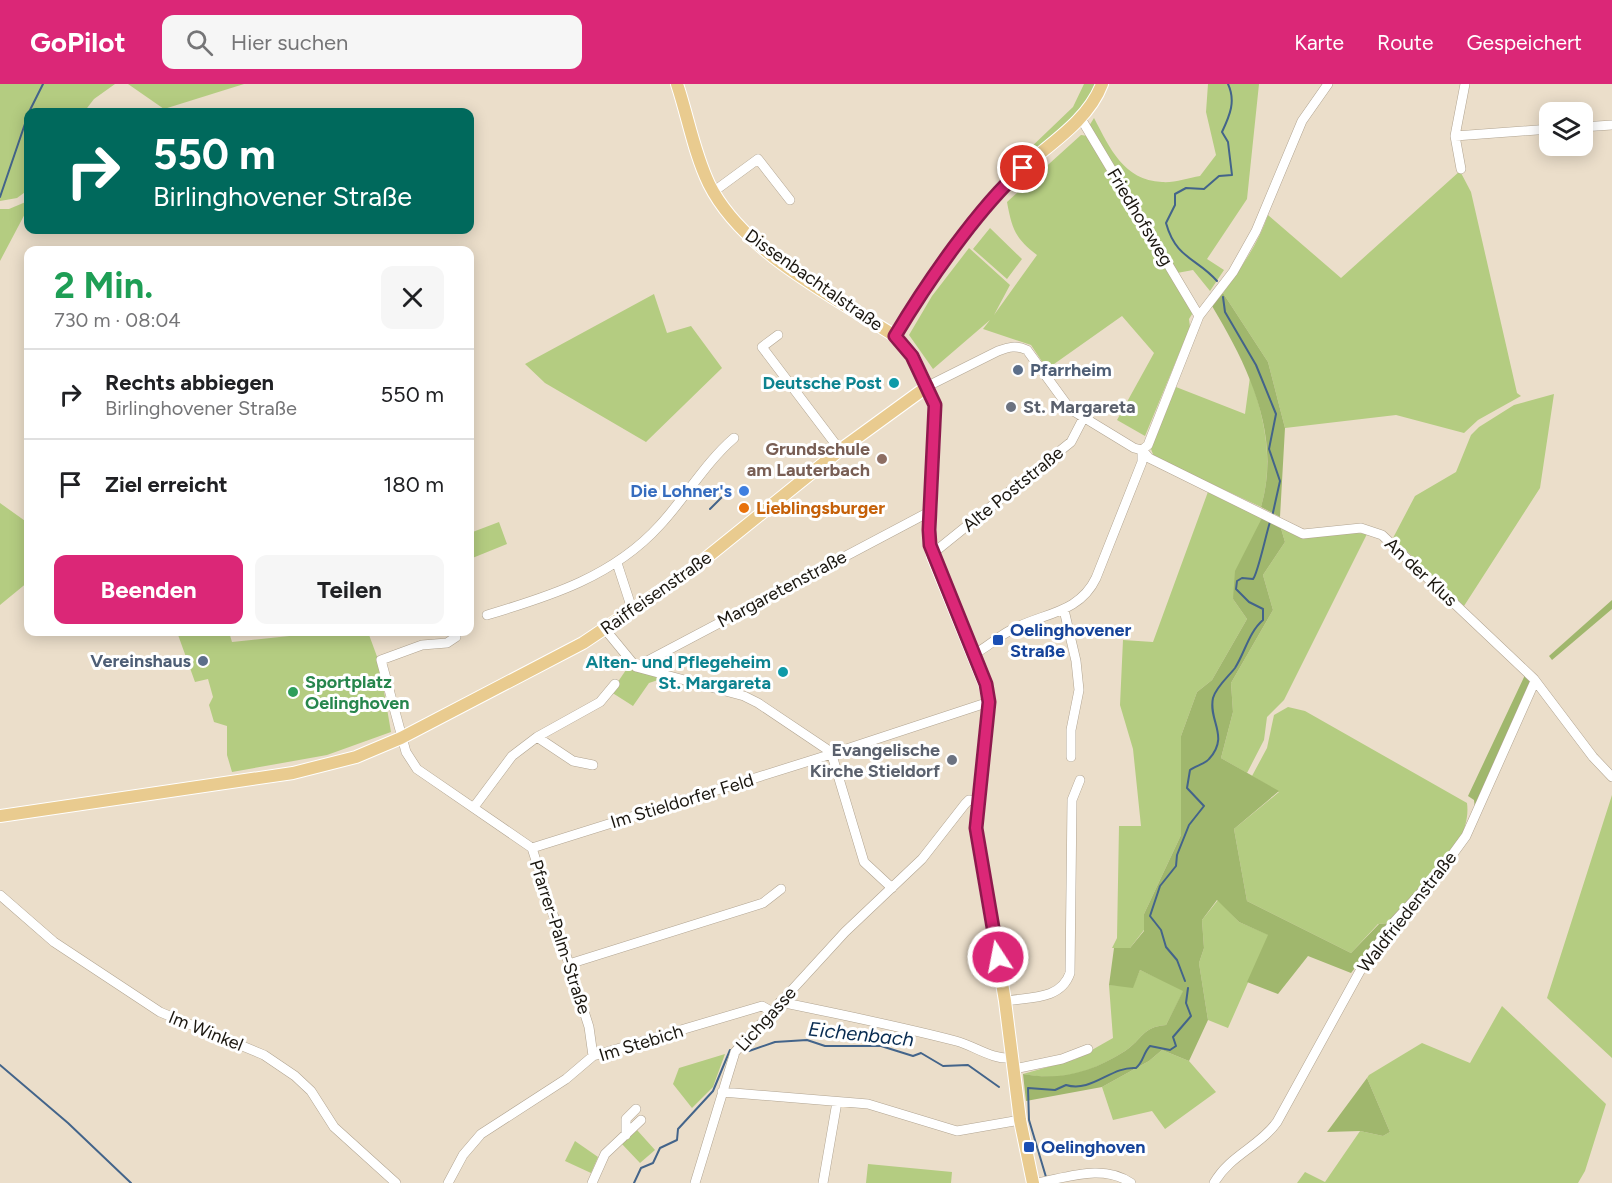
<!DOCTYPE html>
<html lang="de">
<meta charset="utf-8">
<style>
:root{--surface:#fff;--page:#f6f6f6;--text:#202124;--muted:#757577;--line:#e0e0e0;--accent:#db2777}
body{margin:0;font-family:Figtree,sans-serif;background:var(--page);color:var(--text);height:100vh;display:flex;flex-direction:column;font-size:22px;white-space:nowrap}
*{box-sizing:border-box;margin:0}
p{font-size:20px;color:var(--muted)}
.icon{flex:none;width:33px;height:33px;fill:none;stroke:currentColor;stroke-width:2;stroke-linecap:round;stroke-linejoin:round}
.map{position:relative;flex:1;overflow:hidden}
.sheet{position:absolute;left:24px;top:162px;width:450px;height:390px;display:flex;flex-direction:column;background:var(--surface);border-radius:12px;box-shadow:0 3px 15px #0003}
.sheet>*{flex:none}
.top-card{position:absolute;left:24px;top:24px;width:450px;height:126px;border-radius:12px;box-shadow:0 3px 15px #0003;background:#00695c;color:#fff;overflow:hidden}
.tools{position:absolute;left:1539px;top:18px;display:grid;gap:12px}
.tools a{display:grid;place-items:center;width:54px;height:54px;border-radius:12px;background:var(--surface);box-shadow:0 3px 15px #0003;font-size:30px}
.pin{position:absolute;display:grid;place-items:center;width:51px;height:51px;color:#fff;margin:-26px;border:3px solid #fff;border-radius:50%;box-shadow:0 2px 6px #0007}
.me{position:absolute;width:66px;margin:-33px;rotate:349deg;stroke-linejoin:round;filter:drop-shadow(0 0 4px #0008)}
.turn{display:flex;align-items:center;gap:21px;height:126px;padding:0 30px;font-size:27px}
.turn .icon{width:78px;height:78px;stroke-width:2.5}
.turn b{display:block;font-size:42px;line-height:51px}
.round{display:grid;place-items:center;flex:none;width:63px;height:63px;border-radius:12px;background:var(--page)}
.overview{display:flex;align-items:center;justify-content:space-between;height:102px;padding:0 30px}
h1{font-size:36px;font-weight:700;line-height:45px;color:#1e9e55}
.button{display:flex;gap:12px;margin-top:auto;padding:12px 30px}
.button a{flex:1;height:69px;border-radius:12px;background:var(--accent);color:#fff;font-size:24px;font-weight:700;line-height:69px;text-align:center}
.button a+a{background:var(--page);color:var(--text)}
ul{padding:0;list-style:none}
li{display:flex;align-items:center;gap:18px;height:90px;padding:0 30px;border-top:2px solid var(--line)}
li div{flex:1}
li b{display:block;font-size:22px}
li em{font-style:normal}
header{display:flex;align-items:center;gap:36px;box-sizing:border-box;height:84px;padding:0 30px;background:var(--accent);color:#fff}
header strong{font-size:28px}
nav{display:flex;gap:33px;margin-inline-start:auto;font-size:21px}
.search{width:420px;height:54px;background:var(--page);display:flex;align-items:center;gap:15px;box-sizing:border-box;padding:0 21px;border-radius:12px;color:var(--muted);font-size:22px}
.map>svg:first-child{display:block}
.green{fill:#b4cc81}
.forest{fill:#a0b76d}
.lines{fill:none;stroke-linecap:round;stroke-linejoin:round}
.stream{stroke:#43648a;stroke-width:2}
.minor-casing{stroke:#b1a491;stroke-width:10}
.major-casing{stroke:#fff;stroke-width:14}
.minor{stroke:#fff;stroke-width:9}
.major{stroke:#e9cb8f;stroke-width:12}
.route-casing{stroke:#8e194d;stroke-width:15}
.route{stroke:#db2777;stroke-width:10}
.service-dot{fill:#5c6f8a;stroke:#fff;stroke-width:2}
.culture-dot{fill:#0f9aa8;stroke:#fff;stroke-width:2}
.worship-dot{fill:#6b7280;stroke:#fff;stroke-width:2}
.education-dot{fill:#8d6e63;stroke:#fff;stroke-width:2}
.shop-dot{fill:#3f7fe0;stroke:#fff;stroke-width:2}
.food-dot{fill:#e8710a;stroke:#fff;stroke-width:2}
.transit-dot{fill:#1a4fb4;stroke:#fff;stroke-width:2}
.leisure-dot{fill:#2e9e5b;stroke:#fff;stroke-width:2}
.labels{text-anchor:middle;stroke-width:6;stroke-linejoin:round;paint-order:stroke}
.street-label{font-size:18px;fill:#1b1710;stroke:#fff}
.service-label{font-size:18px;font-weight:bold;fill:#4e5e75;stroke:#fff;text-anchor:start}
.culture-label{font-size:18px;font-weight:bold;fill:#0d838f;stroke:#fff;text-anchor:end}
.worship-label{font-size:18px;font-weight:bold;fill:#5b616d;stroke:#fff;text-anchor:start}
.education-label{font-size:18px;font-weight:bold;fill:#785e54;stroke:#fff;text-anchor:end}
.shop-label{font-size:18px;font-weight:bold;fill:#366cbe;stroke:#fff;text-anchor:end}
.food-label{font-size:18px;font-weight:bold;fill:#c56008;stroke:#fff;text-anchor:start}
.transit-label{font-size:18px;font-weight:bold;fill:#164399;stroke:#fff;text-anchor:start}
.leisure-label{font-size:18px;font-weight:bold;fill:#27864d;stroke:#fff;text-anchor:start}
.water-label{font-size:20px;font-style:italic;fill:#072b51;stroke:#fff}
</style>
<header>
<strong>GoPilot</strong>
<div class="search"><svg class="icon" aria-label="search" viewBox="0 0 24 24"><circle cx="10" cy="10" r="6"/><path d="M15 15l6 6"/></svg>Hier suchen</div>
<nav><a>Karte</a><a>Route</a><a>Gespeichert</a></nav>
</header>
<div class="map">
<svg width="1612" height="1099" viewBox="0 0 1612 1099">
<rect width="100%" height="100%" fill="#ebdeca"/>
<path class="green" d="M0,0H115L94,15L84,28H28V106L17,114L0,117Z
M128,0H244L164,25Z
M1084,0H1097L1086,22L1029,71L1026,68L1073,23Z
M1208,0H1259L1247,115L1207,175L1224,186L1210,207L1193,186L1177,189L1089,42L1094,34C1110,64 1123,96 1162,98C1174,99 1188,94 1200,92L1216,71L1206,28Z
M1081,51L1088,52L1194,227L1189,235L1190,243L1145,352L1117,336L1154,269L1122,232L1047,285L1031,261L983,245L990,236L933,285L909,251L932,212L969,164L1010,201L994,231L1037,171C1015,154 1012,145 1007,118Z
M1460,87L1471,108L1517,309L1521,312L1478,336L1464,349L1396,331L1285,344L1268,278L1223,209C1241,184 1258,160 1268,131L1341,194Z
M28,117V124L0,177V125H9Z
M990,144L1022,175L1007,195L973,165Z
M654,210L667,249L691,242L722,284L646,358L545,299L525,280Z
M1250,293C1265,335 1274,379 1261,423L1154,373L1151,365L1176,303L1245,330Z
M1554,310L1540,404L1464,522L1393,454L1415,412L1456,388L1471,351L1479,343L1514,321Z
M1209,405L1263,432L1233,515L1247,535L1212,596L1197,608L1181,652V751L1144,830V846L1130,864H1112L1117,854L1119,742H1141L1133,665L1120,621L1123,556L1153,558Z
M0,419L28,439V498L0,521Z
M499,438L507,460L470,475V449Z
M1280,441C1308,463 1334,445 1367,450L1284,616L1267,633L1264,656L1247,689L1221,674L1233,628L1231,599L1273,526L1263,491L1285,458Z
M177,548H229L232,558L327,548H368L379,578L391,648L327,671L232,688L227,671V642L214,638L209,621L213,613L208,595L195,598Z
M628,583L661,595L649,599L633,622L611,608Z
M1288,623L1305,627L1467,719C1473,763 1417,809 1390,839L1378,840L1351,869L1247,817L1234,745L1279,708L1252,692L1267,664L1274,631Z
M1612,711V974L1547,914Z
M1218,816L1239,838L1269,851L1228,944L1208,936L1199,879L1204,864L1202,836Z
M1140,886L1184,906L1166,941C1142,943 1143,955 1125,967C1092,988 1062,998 1023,990L1076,975L1113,954L1109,901L1133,902Z
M1502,922L1606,1020L1585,1087L1578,1099H1297L1305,1088L1325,1098L1360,1047L1383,1052L1390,1048L1367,994L1369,991L1422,959L1470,979Z
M1162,966L1189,977L1216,1008L1165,1045L1152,1027L1113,1036L1102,1003L1149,977Z
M725,970L713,1003L692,1024L673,1000L679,984Z
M637,1046L655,1066L640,1079L621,1059Z
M575,1057L598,1073L591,1089L565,1077Z
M868,1080L952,1088L951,1099H866Z"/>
<path class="forest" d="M1223,209L1268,278L1285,344L1280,433L1261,423C1282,351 1248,282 1212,222Z
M1263,432L1280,441L1285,458L1263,491L1273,526L1231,599L1233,628L1221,674L1279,707L1234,745L1247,817L1351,869L1379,840L1390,839L1351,889L1308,872L1278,910L1247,898L1268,851L1239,838L1217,816L1202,836L1204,864L1199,879L1208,936L1189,977L1162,966L1149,977L1102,1003L1026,1017L1023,990C1061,997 1092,988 1125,967C1143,955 1142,943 1166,941L1183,907L1140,886L1133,904L1109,901L1114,864H1130L1144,847V830L1181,751V652L1197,608L1212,596L1247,535L1233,515L1235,487Z
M1612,516V525L1552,576L1549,572Z
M1525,591L1530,598L1528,606L1475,725L1474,716L1468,712Z
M1367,994L1390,1048L1383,1052L1360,1047L1327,1048Z"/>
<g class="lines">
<path class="stream" d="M29,28L43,0
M0,113L28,31
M1217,197C1197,174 1176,175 1166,139L1175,121V110L1186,104L1204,105L1219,92L1232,91L1228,58L1222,48C1230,31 1236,17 1228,0
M1223,213L1225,228L1256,281L1276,330L1269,365L1280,397L1272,433
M710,425L723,412
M1185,897L1177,876L1166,863L1161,846L1150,832L1160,802L1176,782L1177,771L1189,741L1204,722L1187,704L1190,686C1195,682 1205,680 1209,675C1230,652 1208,637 1213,614C1216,603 1228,593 1235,584C1245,568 1249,548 1263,536V525L1249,518L1236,505L1237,497L1242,494L1253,495C1258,489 1266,450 1270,438
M749,967L775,958L807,956L825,962H881L913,972L921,969L943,982L968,981L999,1003
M0,981L68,1039L131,1099
M1046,1093L1029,1036L1028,1004L1055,1006L1066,1001C1092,1009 1111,982 1136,984C1144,977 1143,969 1150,962L1170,966L1176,962L1173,953L1191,932L1186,919L1188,904
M634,1099L641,1084L653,1079L660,1064L677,1056L678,1045L713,1007L730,966"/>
<g class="minor-casing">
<path id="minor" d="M1465,0L1455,52L1550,45
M1080,33L1199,232
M1582,43L1612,41
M1455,52L1461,85
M713,108L758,75L790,116
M778,251L762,263L840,366
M928,302L998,267C1009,263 1016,261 1027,266L1070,325L1134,364L1142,366
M1142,366L1149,374L1303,450L1361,444L1382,451L1534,595L1593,673L1612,693
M1142,366L1148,361L1199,232L1233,188L1256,147L1302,37L1328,0
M932,470L1071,358L1084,333
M617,479L632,525
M1064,526L1076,577L1079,606L1071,646V673
M487,531C551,512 614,492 660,441C686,413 705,379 734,354
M604,544L636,583L744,612L758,619L831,668
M456,553L447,559L422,561L381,576L406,668L417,685L532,764L589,943L593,972
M972,571C987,564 997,553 1011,546C1042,529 1079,530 1096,494L1142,378V366
M636,583L929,428
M537,653L600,618L615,600
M831,668L864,778L892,804
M474,723L512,672L537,653L573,677L593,681
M532,764L819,674L989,618
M0,811L54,858L160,928L264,971L295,992L311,1007L334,1043L396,1099
M569,880L763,819L781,805
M1005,917C1030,913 1061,916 1070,889L1072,716L1080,696
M780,918C839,930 898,942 956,957C975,962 992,976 1012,974
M1014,985L1062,975L1088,965
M722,1008L868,1020L957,1047L1020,1036
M626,1051V1035L636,1025
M448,1099L463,1071L481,1050L566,995L593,972L762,922L771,927
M592,1099L605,1070L641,1036
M695,1099L735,968L845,848L922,775L965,720L969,716L977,717
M823,1099L837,1018
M1036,1099C1066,1094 1103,1079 1131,1099
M1214,1099C1230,1071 1259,1063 1277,1038L1365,878L1394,838L1439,789L1466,752L1535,597"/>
</g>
<g class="major-casing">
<path id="major" d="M677,0C688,33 694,69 709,100C743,168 833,212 895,252L912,271L935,321L929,454L933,472L985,600L989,618L976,744L1005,917L1020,1036L1033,1099
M895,252C926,201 962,150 1002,104C1032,69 1085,45 1102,0
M0,732L293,689L356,673L401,654L583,559L690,487L840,366L928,302"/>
</g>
<use href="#minor" class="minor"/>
<use href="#major" class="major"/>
</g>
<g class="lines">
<g class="route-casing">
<path id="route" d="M998,873L976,744L989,618L986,600L930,461L929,446L935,321L912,272L895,252C926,200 978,124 1023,84"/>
</g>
<use href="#route" class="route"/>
</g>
<g class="service-dot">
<circle cx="1018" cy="286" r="6"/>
<circle cx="203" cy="577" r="6"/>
</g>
<g class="culture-dot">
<circle cx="894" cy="299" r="6"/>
<circle cx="783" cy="588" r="6"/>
</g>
<g class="worship-dot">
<circle cx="1011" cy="323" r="6"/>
<circle cx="952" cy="676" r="6"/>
</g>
<circle class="education-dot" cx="882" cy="375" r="6"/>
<circle class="shop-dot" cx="744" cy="407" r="6"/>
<circle class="food-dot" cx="744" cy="424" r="6"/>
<g class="transit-dot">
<rect x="992" y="550" width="12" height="12" rx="3"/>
<rect x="1023" y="1057" width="12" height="12" rx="3"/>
</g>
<circle class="leisure-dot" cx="293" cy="608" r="6"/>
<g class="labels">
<g class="street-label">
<text transform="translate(1140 133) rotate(59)" y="6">Friedhofsweg</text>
<text transform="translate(814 196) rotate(35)" y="6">Dissenbachtalstraße</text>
<text transform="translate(1013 405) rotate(-39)" y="6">Alte Poststraße</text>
<text transform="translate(1421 488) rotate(43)" y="6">An der Klus</text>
<text transform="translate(782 505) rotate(-28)" y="6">Margaretenstraße</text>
<text transform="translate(656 509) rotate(-35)" y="6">Raiffeisenstraße</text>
<text transform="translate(682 717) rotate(-17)" y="6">Im Stieldorfer Feld</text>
<text transform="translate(1407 828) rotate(-52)" y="6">Waldfriedenstraße</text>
<text transform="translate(560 853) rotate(72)" y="6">Pfarrer-Palm-Straße</text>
<text transform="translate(766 935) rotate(-48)" y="6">Lichgasse</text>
<text transform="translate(206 947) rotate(22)" y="6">Im Winkel</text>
<text transform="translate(641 959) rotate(-17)" y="6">Im Stebich</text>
</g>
<g class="service-label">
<text x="1030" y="292">Pfarrheim</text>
<text x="191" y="583" text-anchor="end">Vereinshaus</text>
</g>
<g class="culture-label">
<text x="882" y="305">Deutsche Post</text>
<text x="771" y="584">Alten- und Pflegeheim<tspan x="771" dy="21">St. Margareta</tspan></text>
</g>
<g class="worship-label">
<text x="1023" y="329">St. Margareta</text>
<text x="940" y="672" text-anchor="end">Evangelische<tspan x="940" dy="21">Kirche Stieldorf</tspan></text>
</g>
<g class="education-label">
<text x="870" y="371">Grundschule<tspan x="870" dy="21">am Lauterbach</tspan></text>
</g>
<g class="shop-label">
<text x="732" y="413">Die Lohner's</text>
</g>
<g class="food-label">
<text x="756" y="430">Lieblingsburger</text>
</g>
<g class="transit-label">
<text x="1010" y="552">Oelinghovener<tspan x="1010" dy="21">Straße</tspan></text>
<text x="1041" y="1069">Oelinghoven</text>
</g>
<g class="leisure-label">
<text x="305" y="604">Sportplatz<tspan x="305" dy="21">Oelinghoven</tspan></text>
</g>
<g class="water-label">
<text transform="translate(861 950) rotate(6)" y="7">Eichenbach</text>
</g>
</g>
</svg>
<div class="tools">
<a><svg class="icon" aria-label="layers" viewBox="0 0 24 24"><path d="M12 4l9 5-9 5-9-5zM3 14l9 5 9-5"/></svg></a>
</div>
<div class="pin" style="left:1023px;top:84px;background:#d93025"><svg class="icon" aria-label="arrive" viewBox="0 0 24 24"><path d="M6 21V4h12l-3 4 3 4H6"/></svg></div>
<svg class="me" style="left:998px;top:873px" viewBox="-20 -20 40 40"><circle r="17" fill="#db2777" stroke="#fff" stroke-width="3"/><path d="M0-11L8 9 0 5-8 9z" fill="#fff"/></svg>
<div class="top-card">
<div class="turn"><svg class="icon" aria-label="right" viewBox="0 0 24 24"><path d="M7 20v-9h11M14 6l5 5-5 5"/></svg><div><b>550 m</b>Birlinghovener Straße</div></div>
</div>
<section class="sheet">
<div class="overview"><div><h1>2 Min.</h1><p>730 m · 08:04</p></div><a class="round"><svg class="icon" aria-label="close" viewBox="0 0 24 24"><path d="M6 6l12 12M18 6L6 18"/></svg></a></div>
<ul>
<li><svg class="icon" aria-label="right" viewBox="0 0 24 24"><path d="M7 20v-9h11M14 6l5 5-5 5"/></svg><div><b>Rechts abbiegen</b><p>Birlinghovener Straße</p></div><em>550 m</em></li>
<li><svg class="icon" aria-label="arrive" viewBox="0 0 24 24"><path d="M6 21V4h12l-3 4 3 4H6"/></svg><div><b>Ziel erreicht</b></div><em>180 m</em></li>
</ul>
<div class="button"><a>Beenden</a><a>Teilen</a></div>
</section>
</div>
